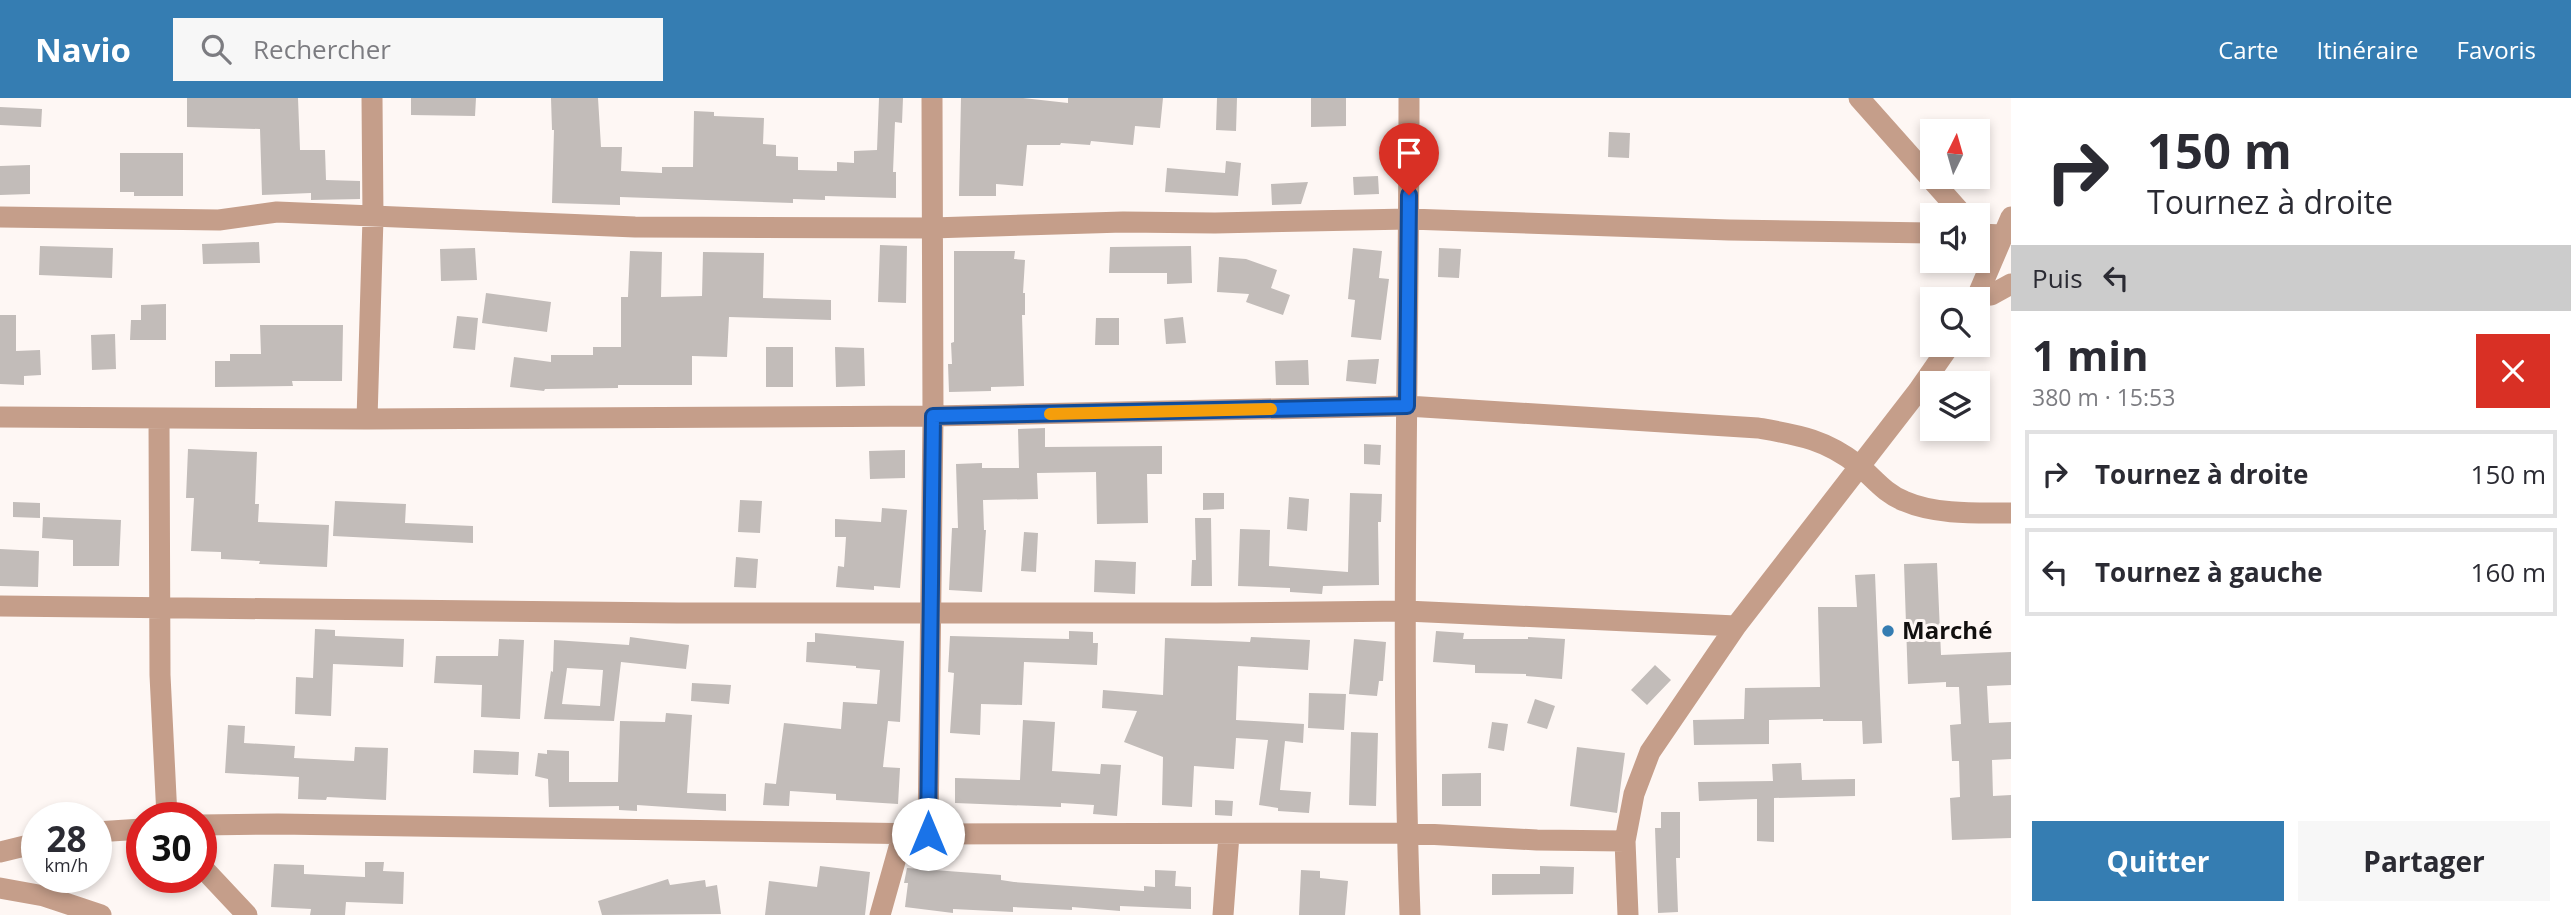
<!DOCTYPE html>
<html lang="fr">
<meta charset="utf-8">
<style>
:root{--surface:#fff;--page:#f7f7f7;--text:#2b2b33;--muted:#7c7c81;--line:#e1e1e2;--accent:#357db2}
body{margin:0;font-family:"Open Sans",sans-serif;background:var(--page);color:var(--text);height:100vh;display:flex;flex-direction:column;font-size:26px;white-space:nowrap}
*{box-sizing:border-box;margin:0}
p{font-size:23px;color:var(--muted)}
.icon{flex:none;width:38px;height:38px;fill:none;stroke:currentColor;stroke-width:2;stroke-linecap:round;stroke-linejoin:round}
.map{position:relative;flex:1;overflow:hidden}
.panel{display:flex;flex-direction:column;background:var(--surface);width:560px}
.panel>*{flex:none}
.banner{background:#fff;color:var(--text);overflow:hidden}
.needle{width:46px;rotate:5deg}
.fabs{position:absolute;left:1920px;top:21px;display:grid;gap:14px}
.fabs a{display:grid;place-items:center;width:70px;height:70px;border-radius:0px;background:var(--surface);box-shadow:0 4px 10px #0003;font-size:35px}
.speed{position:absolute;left:21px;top:704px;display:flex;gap:14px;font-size:35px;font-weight:700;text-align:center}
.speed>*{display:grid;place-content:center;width:91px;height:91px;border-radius:50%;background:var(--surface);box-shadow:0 4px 10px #0003;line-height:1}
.speed small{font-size:18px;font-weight:400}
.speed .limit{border:10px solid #d22;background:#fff;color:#111}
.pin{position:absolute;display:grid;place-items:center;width:60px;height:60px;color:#fff;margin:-72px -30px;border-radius:50% 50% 50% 0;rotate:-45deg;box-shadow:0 0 7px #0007}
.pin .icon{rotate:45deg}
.me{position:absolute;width:77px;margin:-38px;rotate:0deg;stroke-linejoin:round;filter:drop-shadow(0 0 5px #0008)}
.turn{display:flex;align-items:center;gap:24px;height:147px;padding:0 21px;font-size:32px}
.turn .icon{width:91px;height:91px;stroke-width:2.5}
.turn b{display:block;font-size:49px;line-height:60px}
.then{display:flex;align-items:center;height:66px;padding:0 21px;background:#0003;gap:14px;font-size:26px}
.round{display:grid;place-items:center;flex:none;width:74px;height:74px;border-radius:0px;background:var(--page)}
.overview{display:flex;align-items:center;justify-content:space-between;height:119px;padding:0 21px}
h1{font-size:42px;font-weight:700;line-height:52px}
.cta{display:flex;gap:14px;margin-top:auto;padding:14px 21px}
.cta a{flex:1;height:80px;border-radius:0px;background:var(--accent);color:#fff;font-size:28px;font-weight:700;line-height:80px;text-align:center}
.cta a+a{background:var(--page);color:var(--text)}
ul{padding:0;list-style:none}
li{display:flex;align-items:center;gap:21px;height:88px;margin:0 14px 10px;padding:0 7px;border:4px solid var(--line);border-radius:0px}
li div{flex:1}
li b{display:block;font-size:26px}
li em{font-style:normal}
header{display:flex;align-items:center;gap:42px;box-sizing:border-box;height:98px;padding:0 35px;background:var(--accent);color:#fff}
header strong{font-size:33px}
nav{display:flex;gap:38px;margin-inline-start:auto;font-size:24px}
.search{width:490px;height:63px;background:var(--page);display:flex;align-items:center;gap:18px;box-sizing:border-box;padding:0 24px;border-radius:0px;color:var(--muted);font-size:26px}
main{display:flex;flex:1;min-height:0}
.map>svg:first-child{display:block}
.building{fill:#c2bcb9;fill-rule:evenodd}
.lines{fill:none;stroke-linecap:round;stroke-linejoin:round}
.street{stroke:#c59e8a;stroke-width:21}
.route-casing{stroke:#114b97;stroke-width:18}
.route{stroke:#1a73e8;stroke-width:12}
.slow{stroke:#f59e0b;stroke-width:12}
.poi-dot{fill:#357db2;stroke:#fef7f4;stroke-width:2.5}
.labels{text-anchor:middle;stroke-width:6;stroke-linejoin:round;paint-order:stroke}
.poi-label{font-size:24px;font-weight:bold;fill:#12100f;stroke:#fef7f4;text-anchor:start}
</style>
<header>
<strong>Navio</strong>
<div class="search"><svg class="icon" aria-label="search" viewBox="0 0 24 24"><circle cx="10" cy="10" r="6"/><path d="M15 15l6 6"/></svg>Rechercher</div>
<nav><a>Carte</a><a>Itinéraire</a><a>Favoris</a></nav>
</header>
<main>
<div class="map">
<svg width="2011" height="817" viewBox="0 0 2011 817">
<rect width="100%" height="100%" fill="#fef7f4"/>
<path class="building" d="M187,0H298L300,52H325L326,82L360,83V101L311,102V95L262,97L260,31L187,29Z
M411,0H476L475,18L411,17Z
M551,0H598L601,49H622L621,73L662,75V69H693L694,13L714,14V18L764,20L763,46L776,47V58L798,59V72L837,73V64L854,65V53L877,52L879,0H903L902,25L895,24L893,74H896V100L825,98V102L793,101V105L620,99V107L552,105L554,32H552Z
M961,0H1023L1068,5V0H1163L1160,30L1135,28L1133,47L1091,43L1090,47L1061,45L1060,47H1027L1023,88L996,86V98H959Z
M1217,0H1237L1236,33L1216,32Z
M1311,0H1346V28L1311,29Z
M0,9L42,11L41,29L0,27Z
M1609,34L1630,35L1629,60L1608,59Z
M120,55H183V98H134V94H120Z
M1226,63L1241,65L1238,98L1165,94L1167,70L1225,75Z
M30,67V96L0,97V68Z
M1378,78L1379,96L1354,97L1353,79Z
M1308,84L1301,106L1272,107L1271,86Z
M259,144L260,165L203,166L202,146Z
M880,147L907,148L906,205L878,204Z
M40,148L113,150L112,180L39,177Z
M1191,148L1192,185L1167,186V175H1109L1110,149Z
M475,150L477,182L441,183L440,151Z
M1353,150L1382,153L1379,180L1389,181L1381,242L1351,239L1355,202L1348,201Z
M1439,150L1461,151L1459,180L1438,179Z
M630,153L662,154L661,199L702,198L703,154L764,155L763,200L831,202V222L729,219L727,259L692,258V287H618V290L545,291L544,293L510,289L514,259L551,264V257H593V249H621V199H628Z
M954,153H1015L1014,161L1025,162L1023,195H1025V217H1022L1024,288L991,289V293L949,294L948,266H952L951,245L954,244Z
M1219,159L1246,161L1277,172L1271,190L1290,197L1283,217L1246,204L1249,196L1217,194Z
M486,195L551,204L547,234L482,225Z
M166,206V242H130L131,222H141V207Z
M0,217H16V253L40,252L41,277L24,278V287L0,286Z
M457,218L478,220L475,252L453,250Z
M1183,219L1186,245L1166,246L1164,221Z
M1096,220H1119V247H1095Z
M260,227H343L342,283H292L293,288L215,289V263H230V256H261Z
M115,236L116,271L92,272L91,237Z
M766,249H793V289H766Z
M835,249L864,250L865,288L836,289Z
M1379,261L1376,286L1346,283L1348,262Z
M1308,262L1309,287H1276L1275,263Z
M1045,330V349L1162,348V376H1147L1148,425L1097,426L1096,374L1037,375L1038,401L983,402L984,432H986L982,494L949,492L952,430H958L956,366L982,365V370H1019L1018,331Z
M1364,346L1381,347L1380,367L1364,366Z
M188,351L257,354L255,406H259L258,424L329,427L327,469L259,466L260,463L221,461V454L191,453L194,400H186Z
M905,352V380L870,381L869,353Z
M1203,395H1224V411L1203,412Z
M1350,395L1382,396L1381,424H1378L1379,487L1323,488L1322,496L1290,494V490L1238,488L1240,431L1270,432L1269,468L1348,474Z
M1289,399L1309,401L1307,433L1287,431Z
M740,402L762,403L760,435L738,434Z
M335,403L406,406L405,425L473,428V445L333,438Z
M13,404L40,405V420L13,419Z
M882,410L907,412L900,490L874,488V492L836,489L838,468L844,469L846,439H835V421L881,424Z
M43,419L121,422L119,468H73V442L42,440Z
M1195,420H1211L1212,488H1191L1192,462H1196Z
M1024,434L1038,435L1036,474L1021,473Z
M0,451L39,453L38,489L0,488Z
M736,459L758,461L756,490L734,489Z
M1095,462L1136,464L1135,496L1094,494Z
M1937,465L1941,557L2011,554V587L1987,588L1989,625L2011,624V661L1992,662L1993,698L2011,697V740L1952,742L1950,700L1960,699L1959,663H1952L1950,627L1961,626L1959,589H1946V584L1908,586L1904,466Z
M1875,476L1882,645L1863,646L1862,623H1823V621L1769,622V646L1694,647L1693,622L1744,621L1745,590L1820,589L1818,509H1857L1855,477Z
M315,531L335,532V538L404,541L403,569L333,566L331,618L295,616L296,579L313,580Z
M1069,533L1093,534V545H1098L1097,567L1024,564L1022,607L981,606L980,637L950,635L954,575L948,574L950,538L1069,541Z
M1436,533L1464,535L1463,541H1528V539L1565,541L1562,581L1526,578V576L1475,575V567L1433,564Z
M815,535L904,543L900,624L888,623L883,669L900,670L898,706L836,702V696L790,693L789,708L763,707L765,685L776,686L784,625L841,631L843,604L877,606L880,572L856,570V568L806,564L807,544H815Z
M630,539L689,547L686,571L621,564L614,623L544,621L551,573L553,574L554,542L629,547ZM567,570L603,572L600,608L562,606Z
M1251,539L1310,542L1308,572L1238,568L1236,622L1304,626L1303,645L1285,643L1280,692L1311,694L1309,715L1278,713V710L1259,707L1268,642L1236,640L1234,671L1194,668L1192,709L1162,707L1163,659L1124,644L1137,613L1102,610L1103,592L1163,597L1165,540L1250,544Z
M499,541L524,542L520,621L481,619L482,587L434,585L436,558H498Z
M1354,541L1386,544L1383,583H1379L1377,598L1349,596Z
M1655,567L1671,582L1647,607L1631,592Z
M692,585L731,587L729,606L691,603Z
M1309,595L1346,596L1344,632L1308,630Z
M1535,601L1555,608L1547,631L1527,625Z
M666,615L692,617L687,695L726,696V713L637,707V713L619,712V708L549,709L548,681L535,678L538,655L547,656V652L569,653V684H618L620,623L665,624Z
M1023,622L1055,624L1052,673L1100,676L1101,666L1121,667L1117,718L1093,716L1094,707L1061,705V709L955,705V680L1020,682Z
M1492,624L1508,626L1504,653L1488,650Z
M228,627L245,628L244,645L295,648L294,660L354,663L355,649L388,650L386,702L327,699L326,702L298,701L299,679L225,675Z
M1351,634L1378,635L1376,708L1349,707Z
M1577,649L1625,655L1617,715L1570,708Z
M474,652L519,654L518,677L473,675Z
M1801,665L1802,682L1855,681V698L1774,700V744L1757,743V701L1699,703L1698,684L1773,683L1772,666Z
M1481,675V708H1442V676Z
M1215,702L1233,703L1232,718L1215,717Z
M1661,714H1680V760H1676L1678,814L1658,815L1655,730H1661Z
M365,764H384L383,773L404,774L403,806L346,804L345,817H310L311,811L271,809L274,766L304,767V776L365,779Z
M820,768L870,774L865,817H765L769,783L817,789Z
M1540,768L1574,769L1573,796L1492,797V776H1540Z
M907,770L1001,777V782L1014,784L1144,793V788L1155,789V772L1176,773L1175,788L1191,789V811L1120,808V813L1072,809V812L1013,809V814L953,811V815L905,809L908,785H904Z
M1301,772L1320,773V780L1348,783L1345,817H1299Z
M668,781L670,787L705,782L706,789L717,787L721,816L602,817L598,803Z"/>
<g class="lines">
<path class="street" d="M1409,0C1409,272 1400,545 1410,817
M1859,0L1963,117
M0,119L219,122L277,114L635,129L932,130L1123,124L1215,125L1409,121L1729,132L1932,135
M1978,136L2003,137
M1978,198L1991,197L2011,186
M1976,201L2011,119
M0,319L367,321L933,318L1407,308L1758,330C1798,337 1825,341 1858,367C1874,380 1884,395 1904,403C1936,417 1977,415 2011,415
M159,320L160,577L167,719
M367,321L373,120L372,0
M0,508L678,515H1216L1406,513L1736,528
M201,727L278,726L928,736L1407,735L1537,742L1625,743
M96,734L142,731
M928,736L933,318L932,0
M0,754L37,745
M201,768L247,817
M0,790L44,798L101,817
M880,817L903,735
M1223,817L1229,737
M1628,817L1625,743L1634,696L1650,654L1736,528L1918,293L1950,247"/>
</g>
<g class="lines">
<g class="route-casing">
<path id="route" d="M928,736L933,318L1407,308L1409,97"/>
</g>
<use href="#route" class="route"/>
<path class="slow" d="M1050,316L1271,311"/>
</g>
<circle class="poi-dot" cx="1888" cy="533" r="7"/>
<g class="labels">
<g class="poi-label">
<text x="1902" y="541">Marché</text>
</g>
</g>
</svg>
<div class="fabs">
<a><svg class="needle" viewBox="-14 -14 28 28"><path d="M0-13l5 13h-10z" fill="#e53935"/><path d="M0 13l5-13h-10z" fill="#7c7c81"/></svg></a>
<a><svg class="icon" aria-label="sound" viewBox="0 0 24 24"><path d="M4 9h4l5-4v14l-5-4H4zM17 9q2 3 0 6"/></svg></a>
<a><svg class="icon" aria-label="search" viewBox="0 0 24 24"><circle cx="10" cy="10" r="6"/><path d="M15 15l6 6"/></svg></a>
<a><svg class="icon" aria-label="layers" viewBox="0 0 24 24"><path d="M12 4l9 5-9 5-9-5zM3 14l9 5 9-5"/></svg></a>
</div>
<div class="speed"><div>28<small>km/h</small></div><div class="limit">30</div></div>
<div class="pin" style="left:1409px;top:97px;background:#d93025"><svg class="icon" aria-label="arrive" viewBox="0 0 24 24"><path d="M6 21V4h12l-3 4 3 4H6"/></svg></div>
<svg class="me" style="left:928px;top:736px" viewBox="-20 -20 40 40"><circle r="19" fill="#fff"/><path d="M0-13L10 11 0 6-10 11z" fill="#1a73e8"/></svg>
</div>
<section class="panel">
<div class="banner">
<div class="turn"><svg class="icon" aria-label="right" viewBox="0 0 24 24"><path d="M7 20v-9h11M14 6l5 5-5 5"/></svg><div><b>150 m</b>Tournez à droite</div></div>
<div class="then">Puis<svg class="icon" aria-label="left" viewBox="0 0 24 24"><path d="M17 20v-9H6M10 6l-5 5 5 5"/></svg></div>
</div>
<div class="overview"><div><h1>1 min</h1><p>380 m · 15:53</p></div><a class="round" style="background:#d93025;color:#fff"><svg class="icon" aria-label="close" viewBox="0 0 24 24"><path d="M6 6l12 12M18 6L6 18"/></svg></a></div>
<ul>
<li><svg class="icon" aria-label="right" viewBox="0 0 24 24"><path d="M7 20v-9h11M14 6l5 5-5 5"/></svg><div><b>Tournez à droite</b></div><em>150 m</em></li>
<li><svg class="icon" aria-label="left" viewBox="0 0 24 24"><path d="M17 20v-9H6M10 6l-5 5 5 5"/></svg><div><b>Tournez à gauche</b></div><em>160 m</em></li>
</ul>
<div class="cta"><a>Quitter</a><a>Partager</a></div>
</section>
</main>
